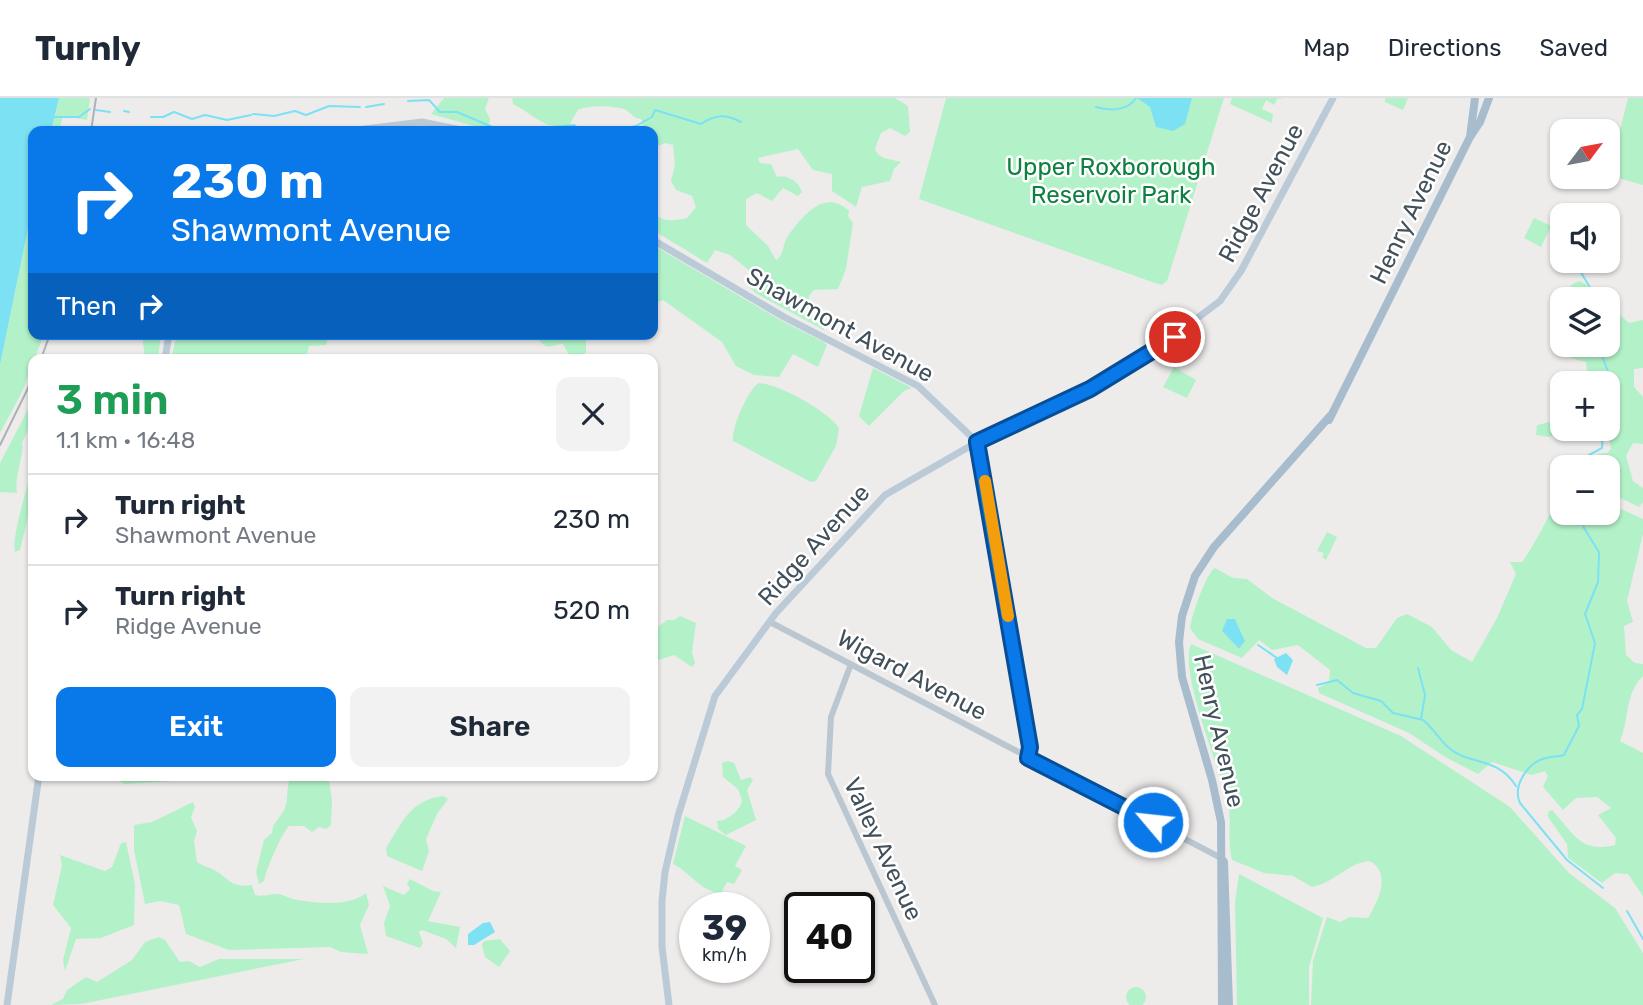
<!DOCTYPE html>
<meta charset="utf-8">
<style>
:root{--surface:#fff;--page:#f2f2f3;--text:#1f2937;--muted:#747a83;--line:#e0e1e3;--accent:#0979ea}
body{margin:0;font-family:Rubik,sans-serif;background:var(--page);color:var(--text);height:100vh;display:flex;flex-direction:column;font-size:26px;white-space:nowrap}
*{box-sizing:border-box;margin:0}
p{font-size:23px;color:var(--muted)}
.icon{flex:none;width:38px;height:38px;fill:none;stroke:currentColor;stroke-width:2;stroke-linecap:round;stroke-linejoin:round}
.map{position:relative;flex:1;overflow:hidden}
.details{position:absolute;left:28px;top:256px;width:630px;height:427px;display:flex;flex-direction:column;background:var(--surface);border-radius:14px;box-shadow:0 2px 5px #0004}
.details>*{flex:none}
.hud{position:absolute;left:28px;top:28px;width:630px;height:214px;border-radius:14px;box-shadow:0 2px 5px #0004;background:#0979ea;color:#fff;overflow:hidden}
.needle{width:46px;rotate:58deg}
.controls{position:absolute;left:1550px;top:21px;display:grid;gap:14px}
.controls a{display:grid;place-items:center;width:70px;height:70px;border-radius:14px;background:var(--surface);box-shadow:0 2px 5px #0004;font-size:35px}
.speed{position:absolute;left:679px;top:794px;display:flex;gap:14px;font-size:35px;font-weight:700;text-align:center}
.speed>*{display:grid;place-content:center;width:91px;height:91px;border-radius:50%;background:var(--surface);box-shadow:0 2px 5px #0004;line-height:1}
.speed small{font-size:18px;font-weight:400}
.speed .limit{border:4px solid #111;border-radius:10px;background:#fff;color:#111}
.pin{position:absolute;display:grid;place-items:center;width:60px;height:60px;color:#fff;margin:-30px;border:4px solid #fff;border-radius:50%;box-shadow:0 2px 7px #0007}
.me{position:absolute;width:77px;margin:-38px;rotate:298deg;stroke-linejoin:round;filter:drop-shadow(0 0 5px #0008)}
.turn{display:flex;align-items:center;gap:24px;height:147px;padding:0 28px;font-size:32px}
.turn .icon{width:91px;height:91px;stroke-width:2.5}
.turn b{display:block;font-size:49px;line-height:60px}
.then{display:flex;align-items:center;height:66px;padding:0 28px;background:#0003;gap:14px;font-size:26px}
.round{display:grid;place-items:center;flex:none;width:74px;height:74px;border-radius:14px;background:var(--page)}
.summary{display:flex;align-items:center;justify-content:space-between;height:119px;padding:0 28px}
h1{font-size:42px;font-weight:600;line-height:52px;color:#1e9e55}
.primary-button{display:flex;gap:14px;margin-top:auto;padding:14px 28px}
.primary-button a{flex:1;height:80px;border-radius:14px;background:var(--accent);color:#fff;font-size:28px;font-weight:600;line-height:80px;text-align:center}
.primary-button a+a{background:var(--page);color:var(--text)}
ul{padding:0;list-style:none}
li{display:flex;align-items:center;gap:21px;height:91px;padding:0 28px;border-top:2px solid var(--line)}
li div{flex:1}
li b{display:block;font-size:26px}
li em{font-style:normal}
header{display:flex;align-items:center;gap:42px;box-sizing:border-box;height:98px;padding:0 35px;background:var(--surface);border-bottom:2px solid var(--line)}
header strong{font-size:33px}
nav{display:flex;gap:38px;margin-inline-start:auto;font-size:24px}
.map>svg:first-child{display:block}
.green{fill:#b3f2c8;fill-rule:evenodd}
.water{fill:#7ce1f3}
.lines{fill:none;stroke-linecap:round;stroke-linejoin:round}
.stream{stroke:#7ce1f3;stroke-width:2}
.tertiary{stroke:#bac7d0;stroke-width:6}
.secondary{stroke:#bbcad7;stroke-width:7}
.primary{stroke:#a7bdce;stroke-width:8}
.rail{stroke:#adb1b7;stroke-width:2}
.route-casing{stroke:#064f98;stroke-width:18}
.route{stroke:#0979ea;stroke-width:12}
.slow{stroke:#f59e0b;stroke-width:12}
.labels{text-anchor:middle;stroke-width:5;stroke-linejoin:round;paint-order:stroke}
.park-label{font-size:24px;fill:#0e8040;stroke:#fff}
.street-label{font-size:24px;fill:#42505a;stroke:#fff}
</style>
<header>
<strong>Turnly</strong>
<nav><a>Map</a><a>Directions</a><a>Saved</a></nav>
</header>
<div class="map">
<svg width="1643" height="907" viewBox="0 0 1643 907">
<rect width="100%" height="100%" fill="#eeebeb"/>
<path class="green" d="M59,0H90L87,22L63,18L59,33H51Z
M444,0H489L485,11L490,21L488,32L431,16Z
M512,0H895L908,8L910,34L905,38L890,30L881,35L875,51C879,62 892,61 901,64L894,71L890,83L862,89L856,109L832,93V76L813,72L798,51L758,60L760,65L771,66L777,79C787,76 799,84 802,94L798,98L783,90L772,103L757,95L746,101V127L768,148L776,162C785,156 782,146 788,138C801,120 824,89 849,113L848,118L853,125L846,171L838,191L814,192L809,198V216L823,226L824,232L757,196L747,187L750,173L730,157L715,152L707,165L653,132V113C661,125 674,123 687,120L696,109L692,98L676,92L671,83L675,67L673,47L665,45L653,50V33H639L643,26L641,21C632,20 633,16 626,12C614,7 589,7 578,12L568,29C543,31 533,16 513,6Z
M946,0H1224L1167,183L1162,187L1155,185L919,101Z
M1232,0H1285L1277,1L1274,7L1266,2L1262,11L1273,16L1272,25L1230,6Z
M1385,0H1408L1403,12L1385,4Z
M1628,0H1643V87L1615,79L1610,72Z
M414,28L449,33H376Z
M33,106V236H44L22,294L0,335V267Z
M1534,120L1551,128L1541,149L1524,140Z
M653,147L782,223L824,244L827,247L818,269L793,256L779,279L754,277L736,268L722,244L663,202L656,205L653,223Z
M1579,183L1586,186L1595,201H1568L1571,187Z
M1619,216L1629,225L1643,222V270L1634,271V289L1643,299V346L1633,345L1626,358L1633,383L1643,390V404L1639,409L1608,394V369H1596L1598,356L1607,355L1611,351L1607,331L1608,285H1589L1586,264L1571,260L1568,248L1608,247V233Z
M142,236H161L158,261H145Z
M177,236H324L327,244L326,247L309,248L306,261H171Z
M540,236H586V254L580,261H571L563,246C553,245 549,254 540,243Z
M1174,269L1196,282L1187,300L1163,289Z
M873,270L912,290L904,293L869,328L859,318Z
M759,285C779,286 829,314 839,330L836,348L816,383L811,384L733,343C731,331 748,291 759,285Z
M33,302L31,325L22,345C25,353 14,379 17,395L0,394V365Z
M1563,321V331H1569L1549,339L1536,337L1537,327Z
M33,368L31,406L20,452L15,454C11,440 28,387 33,368Z
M1563,387V415H1608V405L1643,421V436L1627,503L1633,524L1624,528L1626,557L1635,565L1643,566V578C1624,597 1630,620 1620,643L1643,655V798L1628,776L1615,775L1602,785L1568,760L1567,746L1548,719V714L1552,712C1573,734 1580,756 1615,747L1616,740L1598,717L1611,710L1597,699L1576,700L1563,712L1543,689L1548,678L1545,673L1532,677L1492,664L1478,676L1445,659L1409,635L1319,595L1318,590L1329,584L1330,572L1298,547L1272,552L1259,542L1242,560L1198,541L1190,530C1191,519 1207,473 1215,470L1233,480L1247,481L1272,500L1366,550H1376L1397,520L1407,516L1432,529L1451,552L1472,564L1497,520L1516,476L1510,464H1522C1534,448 1556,406 1563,387ZM1235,521L1245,543L1239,551L1222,533Z
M1327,434L1337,439L1326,462L1322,459L1324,455L1317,453Z
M680,518L696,525L692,554L695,565L692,569L674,557L659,562L653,554V533L667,522H674Z
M1191,546L1401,638L1510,709L1569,775L1615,810L1643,855V907H1311L1313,863L1327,819L1340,824L1350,819L1368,820C1378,803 1392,776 1370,763C1349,764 1334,785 1312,789L1293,778L1264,775L1232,762C1227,743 1232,722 1228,703C1219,669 1179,574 1191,546Z
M728,663L734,665L741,682L750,679L753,682L747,692L756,722L726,737L718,731L717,723C727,723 741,712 742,702L738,691L723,679L722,665Z
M107,677H141L171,683L125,686Z
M292,677H328L332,702L331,727L326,731L319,729L312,734L304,728H289C282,735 266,771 264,783L259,786L256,774L264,742L272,735C272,724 281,720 285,710C289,699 285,689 292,677Z
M443,698L448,701L437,716L426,741L429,753L422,773L387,758L386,750C402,725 410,702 443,698Z
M193,704L195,709L191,719L197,733L194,743L197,764C203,768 206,768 212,771C227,777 229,791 252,787L255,797C265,799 268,796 276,796C283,796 291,801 297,802C318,805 349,809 366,795L369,807L360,827L368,856L341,854L330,849L229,852L186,836L179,807L160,803L145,806L134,752V727L152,724Z
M685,718L746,748L735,768L742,772L734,786L727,784L722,793L725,796C703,796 691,775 673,766Z
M126,744L135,786L134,827L101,840L76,841L65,873L63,862L71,830L53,807L62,767L60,757L105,773L112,769L121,745Z
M1239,776L1323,820L1309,869V907H1237L1235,805Z
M410,781L433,793L441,794L428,823L460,829L456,850L446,841L422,832L419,834L423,845L420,850L386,838L384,825L390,808L383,788L404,797L410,791L407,785Z
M159,839L165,842L180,864L189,863L200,869L219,861H304L81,906L51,907L63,901L67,892L86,879L97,884L132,862L145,844Z
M500,841L510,853L499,869L485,859L482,847L484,843Z
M1126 899a10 10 0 1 1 20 0a10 10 0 1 1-20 0Z"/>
<path class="water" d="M0,0H59L51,33H33V106L0,267Z
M1137,0H1192L1185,26L1173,33L1156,29L1150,9Z
M1227,521H1235L1245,543L1239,551L1222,533Z
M1286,555L1293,562L1287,577L1277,569L1274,561Z
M490,824L495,834L474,847H468V836L483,825Z"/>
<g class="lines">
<path class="stream" d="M408,3L429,2L440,14H457L497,31L516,29
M366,9L384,6
M1096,9C1109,13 1128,13 1136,0
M96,12L110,14
M124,13L129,14
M253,16L274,18L295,13L306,17L329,8L360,9
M52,19H79L90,11
M151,19H163L174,14L192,21L205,17L227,22L251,17
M524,30L527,32L574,27L582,33
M614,33L636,28L652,19L655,12L701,26C716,16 726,16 741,24
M1552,133L1563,149
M1574,163L1597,201
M1598,247L1613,287V299L1608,305
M1588,369L1589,357L1602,350L1603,331
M1581,415L1584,430L1599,454L1598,484L1585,516L1595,545L1582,611L1577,617L1579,628L1564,657C1558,659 1552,658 1546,660C1528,664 1512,688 1520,705L1567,762L1603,790
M1258,547L1277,560
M1418,570L1425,597L1421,621
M1317,587L1337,582L1353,595L1381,603L1393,615L1423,622C1432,629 1440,642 1449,650C1468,667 1497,658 1516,688
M1627,813L1643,841"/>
<path class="tertiary" d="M977,344L1030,649L1029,660
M770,524L1223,761
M851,566L831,619L828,676L935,907"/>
<path class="secondary" d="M349,33L422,24L466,33
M653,142L784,219L918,288L977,344
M165,261L169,236
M7,907L39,677
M669,907L662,849V803L665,774L678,718L715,598L776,515L885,397L998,332L1095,288L1159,249L1220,203L1241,173L1333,0"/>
<path class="primary" d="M1470,39L1475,0
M1329,322L1470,39L1480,24L1489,0
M1224,764L1229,907
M1222,907L1221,724L1212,682L1182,579L1179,544L1182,518L1195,478L1214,449L1330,318"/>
<path class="rail" d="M91,33L96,0
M41,261L50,236
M0,347L33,280"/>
</g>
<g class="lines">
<g class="route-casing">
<path id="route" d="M1153,724L1028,660L1030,649L977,344L1090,291L1175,239"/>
</g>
<use href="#route" class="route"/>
<path class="slow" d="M985,383L1008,518"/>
</g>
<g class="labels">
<g class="park-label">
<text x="1111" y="77">Upper Roxborough<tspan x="1111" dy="28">Reservoir Park</tspan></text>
</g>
<g class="street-label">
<text transform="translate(1261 95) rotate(-62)" y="8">Ridge Avenue</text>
<text transform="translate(1411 114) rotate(-64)" y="8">Henry Avenue</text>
<text transform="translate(840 227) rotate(29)" y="8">Shawmont Avenue</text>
<text transform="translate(814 447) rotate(-48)" y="8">Ridge Avenue</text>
<text transform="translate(912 577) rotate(28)" y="8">Wigard Avenue</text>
<text transform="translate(1219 633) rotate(77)" y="8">Henry Avenue</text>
<text transform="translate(883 751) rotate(65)" y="8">Valley Avenue</text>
</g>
</g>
</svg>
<div class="controls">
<a><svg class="needle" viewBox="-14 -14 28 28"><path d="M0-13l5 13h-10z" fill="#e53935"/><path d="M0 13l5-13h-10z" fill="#747a83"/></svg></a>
<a><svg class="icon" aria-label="sound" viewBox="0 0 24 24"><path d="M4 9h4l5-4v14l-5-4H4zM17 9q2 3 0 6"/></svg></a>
<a><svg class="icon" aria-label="layers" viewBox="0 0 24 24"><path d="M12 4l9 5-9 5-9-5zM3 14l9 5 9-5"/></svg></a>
<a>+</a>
<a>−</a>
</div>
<div class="speed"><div>39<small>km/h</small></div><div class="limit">40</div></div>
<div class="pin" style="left:1175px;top:239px;background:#d93025"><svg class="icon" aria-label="arrive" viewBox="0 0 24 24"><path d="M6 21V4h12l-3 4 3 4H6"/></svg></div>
<svg class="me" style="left:1153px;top:724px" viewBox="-20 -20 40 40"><circle r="17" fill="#0979ea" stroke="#fff" stroke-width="3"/><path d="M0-11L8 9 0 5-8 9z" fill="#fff"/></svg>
<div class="hud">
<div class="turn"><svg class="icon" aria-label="right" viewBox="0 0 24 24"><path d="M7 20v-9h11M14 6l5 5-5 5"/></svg><div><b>230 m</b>Shawmont Avenue</div></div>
<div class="then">Then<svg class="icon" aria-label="right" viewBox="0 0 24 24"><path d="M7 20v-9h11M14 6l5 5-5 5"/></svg></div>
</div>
<section class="details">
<div class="summary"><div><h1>3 min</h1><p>1.1 km · 16:48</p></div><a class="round"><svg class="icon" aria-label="close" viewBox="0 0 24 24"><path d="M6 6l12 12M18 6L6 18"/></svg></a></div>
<ul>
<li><svg class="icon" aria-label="right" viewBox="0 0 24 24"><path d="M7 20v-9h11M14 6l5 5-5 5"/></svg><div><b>Turn right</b><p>Shawmont Avenue</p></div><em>230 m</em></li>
<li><svg class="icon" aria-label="right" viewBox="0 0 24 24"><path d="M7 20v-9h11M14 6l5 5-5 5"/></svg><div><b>Turn right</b><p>Ridge Avenue</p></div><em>520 m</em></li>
</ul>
<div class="primary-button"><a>Exit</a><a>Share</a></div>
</section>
</div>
